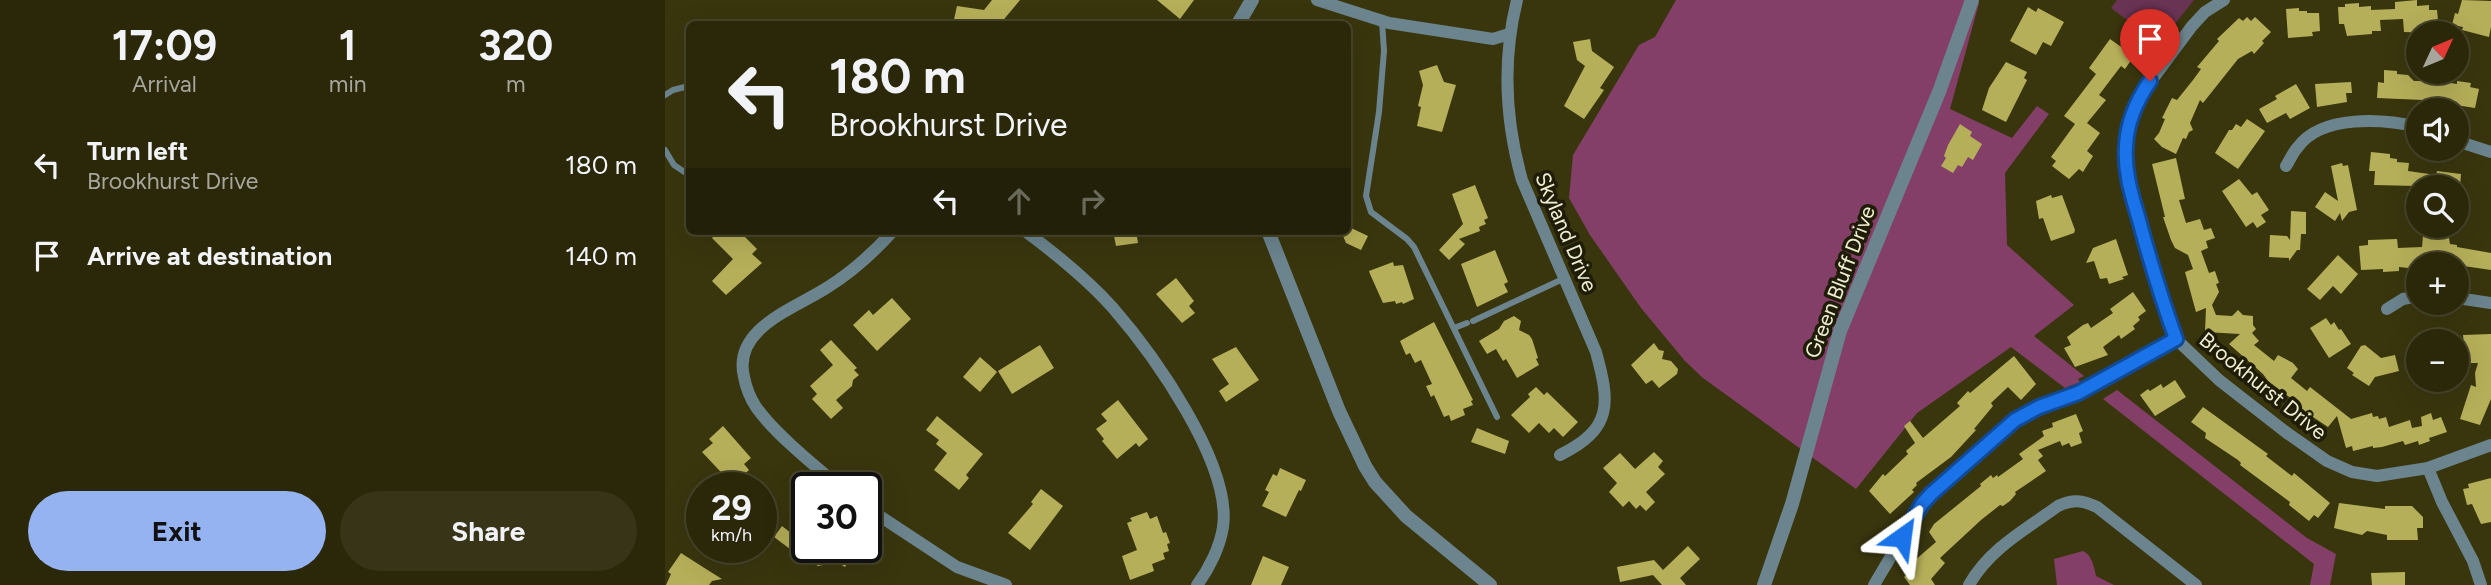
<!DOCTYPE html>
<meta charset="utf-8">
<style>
:root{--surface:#2b280a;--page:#373418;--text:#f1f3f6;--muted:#a6a69c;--line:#47442b;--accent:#95b2f1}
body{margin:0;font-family:Figtree,sans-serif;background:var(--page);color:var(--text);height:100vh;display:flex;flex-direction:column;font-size:26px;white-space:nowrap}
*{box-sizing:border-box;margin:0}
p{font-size:23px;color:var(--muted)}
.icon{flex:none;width:38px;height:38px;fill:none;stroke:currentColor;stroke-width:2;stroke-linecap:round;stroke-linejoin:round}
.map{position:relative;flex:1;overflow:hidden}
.details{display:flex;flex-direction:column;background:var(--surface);width:665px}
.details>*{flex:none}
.banner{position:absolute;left:21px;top:21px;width:665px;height:214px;border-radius:10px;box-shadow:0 7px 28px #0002,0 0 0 2px var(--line);background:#2b280a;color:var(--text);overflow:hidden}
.needle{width:46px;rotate:46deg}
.buttons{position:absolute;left:1741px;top:21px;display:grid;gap:14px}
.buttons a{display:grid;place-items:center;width:63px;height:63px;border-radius:50%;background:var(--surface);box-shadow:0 7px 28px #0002,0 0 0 2px var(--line);font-size:35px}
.speed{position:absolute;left:21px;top:472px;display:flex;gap:14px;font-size:35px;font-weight:700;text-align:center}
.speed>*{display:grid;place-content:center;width:91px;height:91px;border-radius:50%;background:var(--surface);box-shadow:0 7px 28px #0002,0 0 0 2px var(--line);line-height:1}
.speed small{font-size:18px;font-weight:400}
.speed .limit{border:4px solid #111;border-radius:10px;background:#fff;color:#111}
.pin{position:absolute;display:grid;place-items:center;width:60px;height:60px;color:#fff;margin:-72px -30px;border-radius:50% 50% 50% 0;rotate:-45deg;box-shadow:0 0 7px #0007}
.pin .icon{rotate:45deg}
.me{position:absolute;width:77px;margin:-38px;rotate:31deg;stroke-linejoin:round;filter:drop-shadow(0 0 5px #0008)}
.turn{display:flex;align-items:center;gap:24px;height:147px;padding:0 28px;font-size:32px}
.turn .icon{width:91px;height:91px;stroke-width:2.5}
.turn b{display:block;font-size:49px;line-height:60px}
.lanes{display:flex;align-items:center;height:66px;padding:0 28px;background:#0003;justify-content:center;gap:35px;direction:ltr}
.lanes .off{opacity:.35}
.eta{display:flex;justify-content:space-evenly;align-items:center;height:119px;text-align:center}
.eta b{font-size:42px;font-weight:700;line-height:49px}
.cta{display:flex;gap:14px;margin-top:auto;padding:14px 28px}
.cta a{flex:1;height:80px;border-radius:42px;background:var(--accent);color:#111;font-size:28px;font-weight:700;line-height:80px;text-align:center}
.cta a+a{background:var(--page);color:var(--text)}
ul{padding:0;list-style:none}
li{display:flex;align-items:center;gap:21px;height:91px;padding:0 28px}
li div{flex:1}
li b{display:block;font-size:26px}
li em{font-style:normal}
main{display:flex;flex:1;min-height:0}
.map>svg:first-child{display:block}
.green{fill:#693354}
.forest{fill:#843f69}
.building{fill:#b6af59}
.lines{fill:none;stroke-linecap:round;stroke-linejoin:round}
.service{stroke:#6b848e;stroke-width:6}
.minor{stroke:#6b848e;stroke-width:12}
.tertiary{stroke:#6b848e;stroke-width:14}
.route-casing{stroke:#114b97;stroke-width:18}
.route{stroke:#1a73e8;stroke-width:12}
.labels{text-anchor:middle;stroke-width:7;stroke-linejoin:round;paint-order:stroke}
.street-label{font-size:21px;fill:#efeed2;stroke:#1f1d07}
</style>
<main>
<section class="details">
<div class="eta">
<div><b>17:09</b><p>Arrival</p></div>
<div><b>1</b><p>min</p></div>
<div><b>320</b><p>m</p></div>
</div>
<ul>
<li><svg class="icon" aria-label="left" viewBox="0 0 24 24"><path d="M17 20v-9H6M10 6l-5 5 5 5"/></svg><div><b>Turn left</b><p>Brookhurst Drive</p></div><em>180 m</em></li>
<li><svg class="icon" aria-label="arrive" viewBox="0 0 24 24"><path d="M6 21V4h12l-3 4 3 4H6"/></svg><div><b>Arrive at destination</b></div><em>140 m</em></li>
</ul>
<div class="cta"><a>Exit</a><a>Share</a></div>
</section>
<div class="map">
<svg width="1826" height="585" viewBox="0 0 1826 585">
<rect width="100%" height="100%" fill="#39360e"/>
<path class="green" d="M1452,0H1529L1494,44L1446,8Z"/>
<path class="forest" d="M1011,0H1309L1314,3L1285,109L1347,138L1372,106L1384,114L1340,173L1342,245L1409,305L1369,336L1419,376L1413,379L1415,382L1400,388L1346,347L1252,413L1191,489L1038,378L1020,361L976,308L925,235L904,198L908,155L974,45L990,37Z
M1452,390L1642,538L1671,554L1665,585H1645L1649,564L1438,399Z
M1418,551C1427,555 1429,567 1431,576L1449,585H1392L1389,559Z"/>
<path class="building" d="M327,0H355L335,24H288L292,6L319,10Z
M492,0H529L515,19Z
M1752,0V6L1764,5V10H1772L1774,31L1766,33L1739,32L1738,19L1715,20L1716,31H1707V34L1682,36L1679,24H1674L1673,7H1680V4L1694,3V7L1706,6V10L1730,9V2Z
M1797,0L1826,1V27L1824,37L1797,30L1798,27L1787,25L1790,13L1793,14Z
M1363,7L1371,12L1373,8L1399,22L1386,46L1378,42L1371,55L1345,41Z
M1634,8V11H1642V13H1654L1655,31L1647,32L1648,36L1623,38L1621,9Z
M1582,17L1586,21L1590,17L1606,32L1597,41L1599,43L1589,54L1587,51L1573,59L1538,103L1535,100L1525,123L1528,130L1524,132L1521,139L1518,138L1511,154L1497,147L1489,139L1494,133L1500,119L1497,118L1507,98L1512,100L1528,80L1536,69L1532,67L1554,41L1552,39L1574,18L1578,21Z
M925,39L927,51L949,67L935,88L939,90L919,119L899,106L920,66L912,60L908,42Z
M1445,39L1469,56L1460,69L1456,66L1434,95L1441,100L1422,123L1435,133L1422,151L1428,156L1418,172L1414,169L1404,179L1387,166L1391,161L1386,157L1410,124L1399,116L1431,74L1424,68Z
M1341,62L1362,72L1359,78L1362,80L1341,122L1317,110L1324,88Z
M772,65L779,82L791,85L777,132L752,126L756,107L753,106L758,85L754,71Z
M1719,70L1732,71V74L1743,75L1749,81H1772L1792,84V81L1806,83L1805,87L1814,89L1810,108L1758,100L1712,98L1713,82L1719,83Z
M1686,82L1687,93H1681L1682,102L1652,107L1650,84Z
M1631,84L1645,108L1625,119L1621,113L1602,123L1594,109L1612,99L1610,96Z
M1582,119L1600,131L1573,169L1550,153L1564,130H1567L1571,124L1576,127Z
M1295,124L1307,132L1305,136L1317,144L1308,160L1303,157L1297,167L1293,165L1288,173L1276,166L1281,158L1279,156L1283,145Z
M1706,152L1725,154V158L1732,159V162L1744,163L1743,171L1771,175L1772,171L1796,174L1795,187L1709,185L1710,171H1704Z
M1511,158L1520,199L1514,200L1521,223L1535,219L1539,230L1546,228L1550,238L1541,241L1543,248L1536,251L1544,273L1550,271L1554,283L1551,284L1554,292L1547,305L1551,315L1567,316L1573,310L1578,315L1588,316V325L1591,329L1587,333L1594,341L1589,345L1609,361L1613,355L1628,363L1633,369L1626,378L1642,391L1645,387L1686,419L1707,413L1708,417L1713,416L1714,419L1721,417L1724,427L1745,420L1747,428L1757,426L1756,417L1766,413L1768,420L1776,417L1782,432L1764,438L1765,441L1754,445L1753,441L1740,445L1738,441L1717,447L1708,448V446L1688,451L1687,446L1681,448L1672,416L1663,427L1630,405L1627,399L1603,381L1598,374L1564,344L1575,334L1540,332L1541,308L1531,312L1520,272L1528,269L1523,255L1510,248L1506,240L1498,217H1500L1487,164Z
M1677,163L1678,166L1683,165L1692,210L1684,212L1677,221L1675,213L1670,221L1650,207L1660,192L1673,201L1666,166Z
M1574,179L1587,195L1592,192L1604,210L1596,215L1601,222L1592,228L1588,222L1581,227L1557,191Z
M810,185L823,218L819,220L821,224L814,227L815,231L794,239L800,244L784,260L774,250L798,224L787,194Z
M1386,195L1387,198L1397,195L1410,230L1409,233L1386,241L1378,218L1374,219L1371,201Z
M1626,211L1641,212V234H1636L1635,250H1632L1624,261V258L1604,257L1605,235L1622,236L1625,240Z
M682,226L703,236L696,250L681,243L676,231H682Z
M54,231H74L92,249L87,254L97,263L61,295L47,281L68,259L47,238Z
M448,231H471L473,243L451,246Z
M1758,235L1775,237L1779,235L1784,238L1785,244L1792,245V247L1826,253V270L1771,262V264H1754V269L1734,267V271L1718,272V269L1696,270L1694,246L1703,245V240L1732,239L1733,248L1757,247Z
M1451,239L1463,275L1457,277L1459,279L1444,284L1442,278L1435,279L1429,261L1421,263L1428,248Z
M830,250L843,282L839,284L843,292L812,307L796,264Z
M1673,255L1693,274L1676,294L1668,286L1655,300L1642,289Z
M728,262L729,266L738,265L749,299L738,304L737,302L731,304L730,301L718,303L705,274L704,271Z
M511,278L529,301L524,306L530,313L517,323L491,294Z
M1468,292L1481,311L1473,317L1475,320L1468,326L1470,329L1456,339L1454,335L1438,347L1443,355L1410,367L1399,348L1406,345L1402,337L1418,325L1423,323L1426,328L1448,313L1445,309Z
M227,298L246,319L212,351L188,325L204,310L208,315Z
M849,316L856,321L854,330L864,335L867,339L873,358L871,359L874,365L852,378L841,359L838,361L831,349L822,354L814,341L834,329L839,321Z
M1661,318L1666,325L1669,322L1674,330L1676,329L1686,344L1664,358L1645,328Z
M769,322L808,400L806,401L808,405L798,409L800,415L786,421L784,415L779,417L769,395L766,397L761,386L767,384L756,360L750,363L745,353L741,355L735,341Z
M1826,334V399L1815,425L1795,419L1806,385L1811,387L1810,373L1813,363H1801L1798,335Z
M166,340L192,368L189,370L194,375L188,380L187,386L171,400L178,408L166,419L147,399L152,394L145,386L168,365L155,350Z
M989,343L994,350L999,351L997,359L1006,361L1013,369L1012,374L994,388L987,380L981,384L966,365Z
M375,345L389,368L347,394L333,371Z
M1700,345L1716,358L1730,355L1734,371L1710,377L1704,386L1687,375L1689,373L1682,368L1696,346Z
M571,347L594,380L561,402L554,391L564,384L547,359Z
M1349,356L1371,384L1356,400L1343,387L1326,403L1328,406L1309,429L1311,430L1286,457L1251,483L1252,485L1247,490L1249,492L1225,514L1204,491L1218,474L1220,476L1243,454L1241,451L1250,443L1239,426L1245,421L1258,438L1295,406L1292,403L1303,391L1305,393Z
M315,357L332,372L315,392L298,377Z
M1510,380L1521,397L1490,416L1475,395L1483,389L1485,391L1496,384L1498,388Z
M871,387L879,395L882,392L913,422L898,437L889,428L884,433L874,423L864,433L846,415L865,397L863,394Z
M453,400L483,439L474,447L471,443L452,459L437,441L439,439L431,429L442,421L436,414Z
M1538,407L1603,454L1601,456L1627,476L1629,473L1665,503L1653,518L1649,515L1644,521L1624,505L1625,502L1575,465L1576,463L1573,460L1540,438L1541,433L1526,422Z
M1411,414L1418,431L1414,433L1417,443L1406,447L1404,443L1397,446L1395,441L1373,450L1378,456L1373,460L1381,471L1350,492L1351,494L1345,501L1338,506L1335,505L1316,520L1275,558L1280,563L1266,579L1270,585H1245L1239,577L1242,574V567L1271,542L1264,532L1269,524L1316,486L1315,484L1326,475L1328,478L1332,475L1333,477L1358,459L1354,454L1379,436L1377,431L1388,427L1387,423Z
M272,416L318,454L301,475L304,478L294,490L269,470L282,453L271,444L274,440L261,430Z
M58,426L86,458L79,464L84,470L68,485L37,452L48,443L44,439Z
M812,428L844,441L840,454L806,442Z
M989,452L998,461L993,467L1000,474L981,492L990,502L981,511L975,505L971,509L964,501L958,507L944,492L952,483L938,468L955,453L970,469Z
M615,468L641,480L636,491L634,490L621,517L597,506L604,492L600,490L608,474L612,476Z
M1826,478V522L1816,524L1807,504L1802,505L1798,489L1804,488L1803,484Z
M376,489L398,506L365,550L343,533L368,504L366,502Z
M1674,503L1720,509V506H1747L1758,517V528H1752L1753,540H1722V535L1702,531L1697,535L1669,528Z
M482,512L485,519L492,516L498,533L501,532L505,543L502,544L504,551L498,553L500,559L487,564L489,571L465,580L457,556L472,550L462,523L467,521L465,518Z
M117,526L126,533L130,528L142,536V548H181L189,553L180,567L172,562L153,566L138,556L137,558L109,537Z
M1023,546L1035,559L1015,578L1021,585H997L988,575L955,582L952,567L989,560L998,570Z
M16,553L41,569L57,579L47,581L44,585H1L6,574L3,572Z
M598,556L624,567L616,585H586Z
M1740,572V585H1707L1706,573Z"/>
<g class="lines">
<path class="service" d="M717,21L719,51L714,112L701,196L706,212L742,239L749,247L832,417
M0,95L8,90L24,86
M0,150L9,165L24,175
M808,321L900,278
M789,328L802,323"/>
<path class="minor" d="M652,0L724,23L828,39L844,34
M852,0C837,61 840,120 857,180L931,352C945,403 948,429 895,455
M1559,0L1540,12L1527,26L1475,96L1464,123L1461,146L1463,179L1489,276L1511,339L1554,380L1622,433L1662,461L1687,472L1712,476L1763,468L1826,445
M1792,141L1826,152
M1621,166C1625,160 1628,152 1633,147C1657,114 1719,119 1754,127
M360,231C391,254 422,279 448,308C488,354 567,464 558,527C555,547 544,569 532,585
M1792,298L1826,303
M1722,309L1738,299L1754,296
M1763,468L1777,502L1808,561L1816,585
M176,488C150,466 110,434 91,407C85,398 81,387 79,377C67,328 131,308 163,287C187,272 209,252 228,231
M201,507L292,567L341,585
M1209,585L1257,504L1350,420L1374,407L1414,393L1511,339
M1304,585C1324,549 1360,530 1393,506C1408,499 1417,500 1432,507L1531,585"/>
<path class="tertiary" d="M573,24L587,0
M603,231L674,411L700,466L710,482L741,516L825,585
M1099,585L1127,504L1175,331L1274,92L1307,0"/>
</g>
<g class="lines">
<g class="route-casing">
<path id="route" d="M1237,537L1257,504L1266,494L1350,420L1374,407L1413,393L1511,339C1497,300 1485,261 1474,220C1467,196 1459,172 1461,146C1462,122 1472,100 1485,81"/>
</g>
<use href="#route" class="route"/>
</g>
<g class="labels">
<g class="street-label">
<text transform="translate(901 232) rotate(67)" y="7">Skyland Drive</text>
<text transform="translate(1175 282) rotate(-69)" y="7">Green Bluff Drive</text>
<text transform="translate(1598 386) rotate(39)" y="7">Brookhurst Drive</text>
</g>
</g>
</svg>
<div class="buttons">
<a><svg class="needle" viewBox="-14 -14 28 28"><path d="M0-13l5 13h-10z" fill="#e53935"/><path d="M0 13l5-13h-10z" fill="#a6a69c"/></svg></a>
<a><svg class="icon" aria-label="sound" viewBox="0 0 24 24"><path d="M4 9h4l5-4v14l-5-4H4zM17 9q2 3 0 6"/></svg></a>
<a><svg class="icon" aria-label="search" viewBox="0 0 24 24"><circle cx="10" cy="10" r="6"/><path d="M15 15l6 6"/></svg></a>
<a>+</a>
<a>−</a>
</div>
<div class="speed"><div>29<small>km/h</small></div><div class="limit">30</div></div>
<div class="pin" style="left:1485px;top:81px;background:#d93025"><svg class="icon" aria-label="arrive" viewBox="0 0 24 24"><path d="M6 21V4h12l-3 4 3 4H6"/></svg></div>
<svg class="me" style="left:1237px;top:537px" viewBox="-20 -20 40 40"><path d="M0-17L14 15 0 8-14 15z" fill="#1a73e8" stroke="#fff" stroke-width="4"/></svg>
<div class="banner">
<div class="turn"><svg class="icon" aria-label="left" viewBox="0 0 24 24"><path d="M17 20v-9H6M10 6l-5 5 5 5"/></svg><div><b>180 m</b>Brookhurst Drive</div></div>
<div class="lanes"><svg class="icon" aria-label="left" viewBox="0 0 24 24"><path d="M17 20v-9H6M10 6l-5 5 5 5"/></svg><svg class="icon off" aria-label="ahead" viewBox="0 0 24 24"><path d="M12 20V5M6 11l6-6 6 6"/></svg><svg class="icon off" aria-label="right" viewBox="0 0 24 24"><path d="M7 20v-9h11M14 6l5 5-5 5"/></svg></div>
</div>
</div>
</main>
